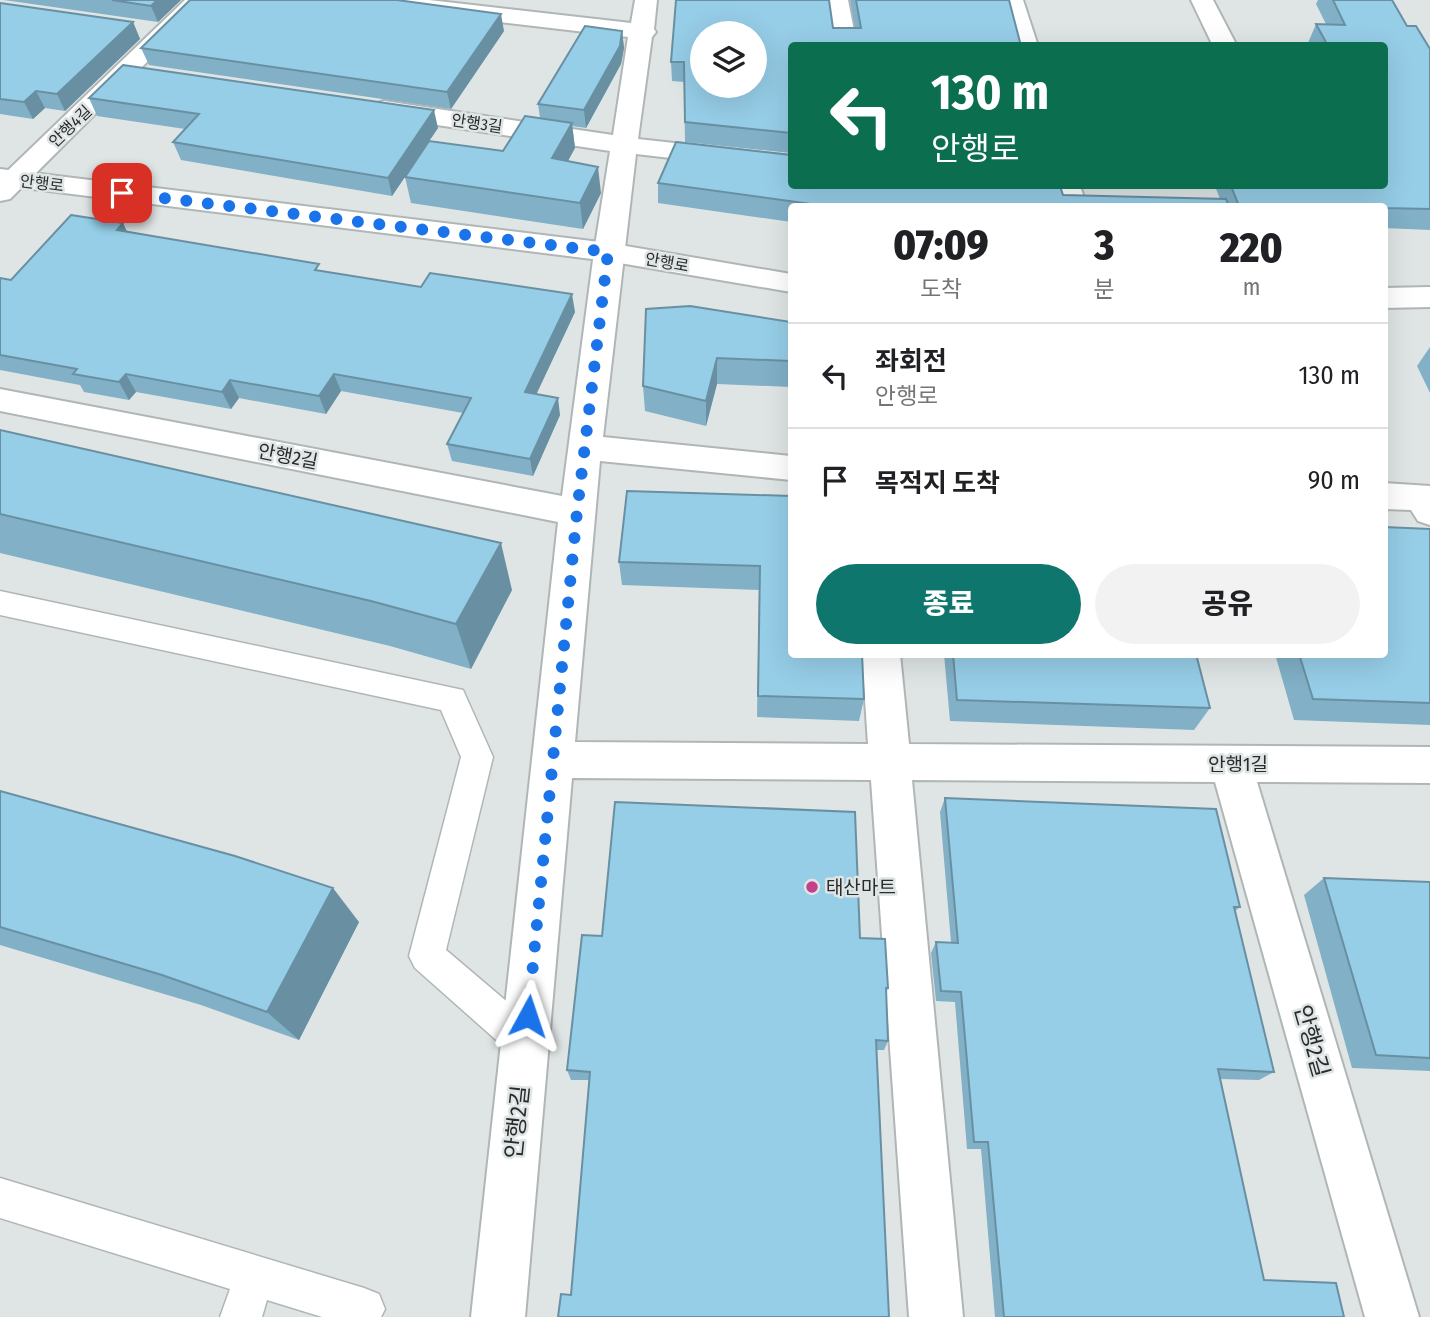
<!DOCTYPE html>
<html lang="ko">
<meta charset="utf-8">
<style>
:root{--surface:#fff;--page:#f2f2f2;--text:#202124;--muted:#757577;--line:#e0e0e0;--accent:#0f766e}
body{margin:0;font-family:"Fira Sans Condensed","Noto Sans KR",sans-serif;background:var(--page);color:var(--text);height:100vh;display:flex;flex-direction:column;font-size:26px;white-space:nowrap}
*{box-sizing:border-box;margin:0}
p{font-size:23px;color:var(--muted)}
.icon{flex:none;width:38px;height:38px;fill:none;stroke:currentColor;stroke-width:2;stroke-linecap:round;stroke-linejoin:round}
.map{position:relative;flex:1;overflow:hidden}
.panel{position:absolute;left:788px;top:203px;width:600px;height:455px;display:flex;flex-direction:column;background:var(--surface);border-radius:7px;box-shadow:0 7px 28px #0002}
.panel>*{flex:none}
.top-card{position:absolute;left:788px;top:42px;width:600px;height:147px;border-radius:7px;box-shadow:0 7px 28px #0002;background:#0b6e4f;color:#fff;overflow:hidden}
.fabs{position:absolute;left:690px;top:21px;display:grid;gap:14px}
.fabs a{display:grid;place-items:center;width:77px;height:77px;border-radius:50%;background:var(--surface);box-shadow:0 7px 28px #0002;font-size:35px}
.pin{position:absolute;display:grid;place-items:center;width:60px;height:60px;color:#fff;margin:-30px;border-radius:14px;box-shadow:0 4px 10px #0006}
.me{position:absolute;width:77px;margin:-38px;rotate:5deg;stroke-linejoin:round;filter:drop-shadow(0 0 5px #0008)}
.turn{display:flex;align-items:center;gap:24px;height:147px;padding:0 28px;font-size:32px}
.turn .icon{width:91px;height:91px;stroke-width:2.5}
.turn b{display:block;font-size:49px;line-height:60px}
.eta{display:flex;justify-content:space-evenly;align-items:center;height:119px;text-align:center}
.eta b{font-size:42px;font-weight:800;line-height:49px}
.action{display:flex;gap:14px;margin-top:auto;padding:14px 28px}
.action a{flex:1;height:80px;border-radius:42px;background:var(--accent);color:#fff;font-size:28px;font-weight:800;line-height:80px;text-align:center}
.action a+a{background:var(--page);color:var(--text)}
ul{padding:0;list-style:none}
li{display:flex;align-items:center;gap:21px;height:105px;padding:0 28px;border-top:2px solid var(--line)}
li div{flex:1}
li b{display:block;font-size:26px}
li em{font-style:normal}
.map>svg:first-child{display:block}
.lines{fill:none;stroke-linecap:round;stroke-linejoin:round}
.service-casing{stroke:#b0b6b6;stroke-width:3}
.minor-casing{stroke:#b0b6b6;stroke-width:4}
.tertiary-casing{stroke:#b0b6b6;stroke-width:4}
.service{fill:#fff;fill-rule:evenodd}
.minor{fill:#fff;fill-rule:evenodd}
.tertiary{fill:#fff;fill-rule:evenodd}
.wall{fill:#81b0c7}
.shaded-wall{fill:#6990a2}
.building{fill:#96cde7;stroke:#6990a2;stroke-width:2;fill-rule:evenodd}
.route{stroke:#1a73e8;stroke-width:12;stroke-dasharray:0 21.6}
.poi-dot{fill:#c3418a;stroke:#dfe5e5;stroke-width:2.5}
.labels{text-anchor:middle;stroke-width:5;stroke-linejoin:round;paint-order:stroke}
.far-street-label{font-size:16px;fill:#2a2c2c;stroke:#dfe5e5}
.street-label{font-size:19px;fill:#2a2c2c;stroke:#dfe5e5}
.poi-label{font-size:19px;fill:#2a2c2c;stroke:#dfe5e5;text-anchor:start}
.near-street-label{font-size:23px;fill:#2a2c2c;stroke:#dfe5e5}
</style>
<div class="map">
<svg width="1430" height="1317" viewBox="0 0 1430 1317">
<rect width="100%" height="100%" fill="#dfe5e5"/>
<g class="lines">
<g class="service-casing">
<path id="service" d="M0,591L463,690L493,757L446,950L538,1028L543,1041L538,1054L525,1059L512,1054L415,968L409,956L461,757L441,710L0,615Z
M0,1178L364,1288L379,1294L385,1309L381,1317H322L267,1300L262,1317H220L230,1289L0,1218Z"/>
</g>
<g class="minor-casing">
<path id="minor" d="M185,0H209L10,199L0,201V178Z
M359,0H429L631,23L635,0H657L654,29L656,32L652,37L638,139L791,156V172L636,154L603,437L791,456V480L600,461L575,742L868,744L862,654H900L909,744L1430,747V783L1257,782L1419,1317H1365L1215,782L912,780L963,1317H909L871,780L572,778L525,1317H471L558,522L0,411V389L562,496L594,252L610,151L384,117L375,114L371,109L375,104L384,101L613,135L628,37L370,7L362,5Z
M826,0H848L857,46H833Z
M1001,0H1023L1038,46H1014Z
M1191,0H1213L1237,46H1213Z
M1053,186H1080L1087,206H1059Z
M1384,483L1430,486V525L1418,521L1411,510L1384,509Z"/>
</g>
<g class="tertiary-casing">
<path id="tertiary" d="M0,169L608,243L791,274V292L608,261L0,185Z
M1430,287V307L1384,308V288Z"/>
</g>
<use href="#service" class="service"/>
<use href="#minor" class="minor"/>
<use href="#tertiary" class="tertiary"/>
</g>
<path class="wall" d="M4,0H181L158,22Z
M850,0H1009L791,46V153L685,142L684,82L672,81L671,62L833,28H855Z
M1318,0H1333L1407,26L1430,49V230L1384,228V206H791V222L658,203V183L1220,199L1215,186H1384V46H1309L1308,43L1316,24H1326L1316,4Z
M0,3L133,22L140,39L65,111L45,108L33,119L0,114Z
M504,31L451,109L149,65L141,48Z
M622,31L624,48L621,64L586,128L572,126L575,148L568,161L601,193L583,229L411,203L405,177L392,196L181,160L173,142L185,129L97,116L89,98L438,128L427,144L503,151L540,118L538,104Z
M127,232L321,271L575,312L536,394L560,415L533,476L452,461L447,444L463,413L341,391L326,414L239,398L231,409L136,392L129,400L84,392L80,385L0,370V278L11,280Z
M791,322V387L717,384L706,426L645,411L643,386Z
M1430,347V393L1417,366Z
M0,430L512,590L471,669L390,646L0,553Z
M791,496L864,699L859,721L757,717L759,590L622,585L619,562Z
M1430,529V725L1294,720L1275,654H1384Z
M944,654H1196L1210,708L1194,730L950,721Z
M0,791L359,922L299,1040L201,1005L0,945Z
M945,798L1240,907L1235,911L1274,1072L1259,1080L1220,1079L1264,1280L1344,1317H995L981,1149H967L955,1002L936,1001L931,953L936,942H951L940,812Z
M1324,878L1430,882V1071L1352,1068L1304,895Z
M602,936L860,938L888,988L886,994L888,1041L884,1050H877L589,1080H571L567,1070Z"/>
<path class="shaded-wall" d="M157,0H181L158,22L151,6Z
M501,14L504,31L451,109L447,92Z
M133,22L140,39L65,111L57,94Z
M622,31L624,48L621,64L586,128L584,110Z
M36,91L45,108L33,119L24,102Z
M434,110L438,128L392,196L388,178Z
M572,123L575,148L555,184L552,158Z
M598,167L601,193L583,229L580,203Z
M123,223L132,242L117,230Z
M572,294L575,312L529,410L525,392Z
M717,358V384L706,426V401Z
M126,374L136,392L129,400L119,382Z
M334,374L341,391L326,414L319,396Z
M230,380L239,398L231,409L222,392Z
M558,398L560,415L533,476L530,459Z
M501,543L512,590L471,669L456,624Z
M333,888L359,922L299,1040L267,1012Z"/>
<path class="building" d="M112,0H157L151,6Z
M190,0H397L501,14L447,92L141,48Z
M676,0H829L833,28H861L856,0H1009L1021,46H791V133L685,122L684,62H671ZM702,33H754V86H702Z
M1333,0H1392L1407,26H1416L1430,49V209L1384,208V206H1239L1231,186H1384V46H1328L1316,24L1345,25Z
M0,3L133,22L57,94L36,91L24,102L0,99Z
M585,26L622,31L620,46L584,110L538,104Z
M123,65L434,110L388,178L173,142L199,114L89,98Z
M525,116L572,123L552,158L598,167L580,203L405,177L429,141L503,151Z
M676,142L791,155V186H1060L1063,195L1226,199L1229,206H825L658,183Z
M71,215L123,223L117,230L319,264L315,270L421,287L430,273L572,294L525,392L558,398L530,459L447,444L471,398L334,374L319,396L230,380L222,392L126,374L119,382L73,374L77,369L0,355V278L11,280Z
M690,306L791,322V361L717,358L706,401L643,386L646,309Z
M0,430L501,543L456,624L371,601L0,514Z
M627,491L791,496V654H862L864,699L758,696L760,566L619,562Z
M1384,527L1430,529V703L1313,699L1299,654H1384Z
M953,654H1196L1210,708L957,700Z
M0,791L235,856L333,888L267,1012L162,975L0,927Z
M945,798L1216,809L1240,907H1234L1274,1072L1218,1069L1264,1280L1336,1283L1344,1317H1004L988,1142H974L961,992L941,991L936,942L958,943Z
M615,802L855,812L860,938L885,939L888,988H886L888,1041L876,1040L889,1317H558L561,1294L571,1295L590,1072L567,1070L582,935L602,936Z
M1324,878L1430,882V1058L1376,1055Z"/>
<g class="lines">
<path class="route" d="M122,193L608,252L577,512L528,1016"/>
</g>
<circle class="poi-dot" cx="812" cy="887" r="7"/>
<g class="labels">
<g class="far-street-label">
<text transform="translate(477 123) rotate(8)" y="6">안행3길</text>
<text transform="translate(70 126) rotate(-44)" y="6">안행4길</text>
<text transform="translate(42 183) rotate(7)" y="6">안행로</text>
<text transform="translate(667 262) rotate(10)" y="6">안행로</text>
</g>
<g class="street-label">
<text transform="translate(288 456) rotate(11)" y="7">안행2길</text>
<text x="1238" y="771">안행1길</text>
</g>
<g class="poi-label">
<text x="826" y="894">태산마트</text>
</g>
<g class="near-street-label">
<text transform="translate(1312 1041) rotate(74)" y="8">안행2길</text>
<text transform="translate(517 1122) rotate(-84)" y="8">안행2길</text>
</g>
</g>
</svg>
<div class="fabs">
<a><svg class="icon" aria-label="layers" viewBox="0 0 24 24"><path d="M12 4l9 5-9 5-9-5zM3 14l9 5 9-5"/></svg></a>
</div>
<div class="pin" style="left:122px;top:193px;background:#d93025"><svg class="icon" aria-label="arrive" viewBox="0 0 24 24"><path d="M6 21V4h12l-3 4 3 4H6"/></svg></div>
<svg class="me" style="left:528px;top:1016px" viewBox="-20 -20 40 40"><path d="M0-17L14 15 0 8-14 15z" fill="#1a73e8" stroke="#fff" stroke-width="4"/></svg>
<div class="top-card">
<div class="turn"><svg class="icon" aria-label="left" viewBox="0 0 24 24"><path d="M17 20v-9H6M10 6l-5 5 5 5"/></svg><div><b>130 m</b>안행로</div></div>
</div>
<section class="panel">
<div class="eta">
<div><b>07:09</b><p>도착</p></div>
<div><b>3</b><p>분</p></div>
<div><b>220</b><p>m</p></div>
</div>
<ul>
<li><svg class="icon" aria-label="left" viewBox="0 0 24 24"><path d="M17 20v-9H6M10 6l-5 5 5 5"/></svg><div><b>좌회전</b><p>안행로</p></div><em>130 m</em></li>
<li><svg class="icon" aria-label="arrive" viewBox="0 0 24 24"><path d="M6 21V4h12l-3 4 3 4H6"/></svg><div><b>목적지 도착</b></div><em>90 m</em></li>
</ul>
<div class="action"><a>종료</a><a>공유</a></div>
</section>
</div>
